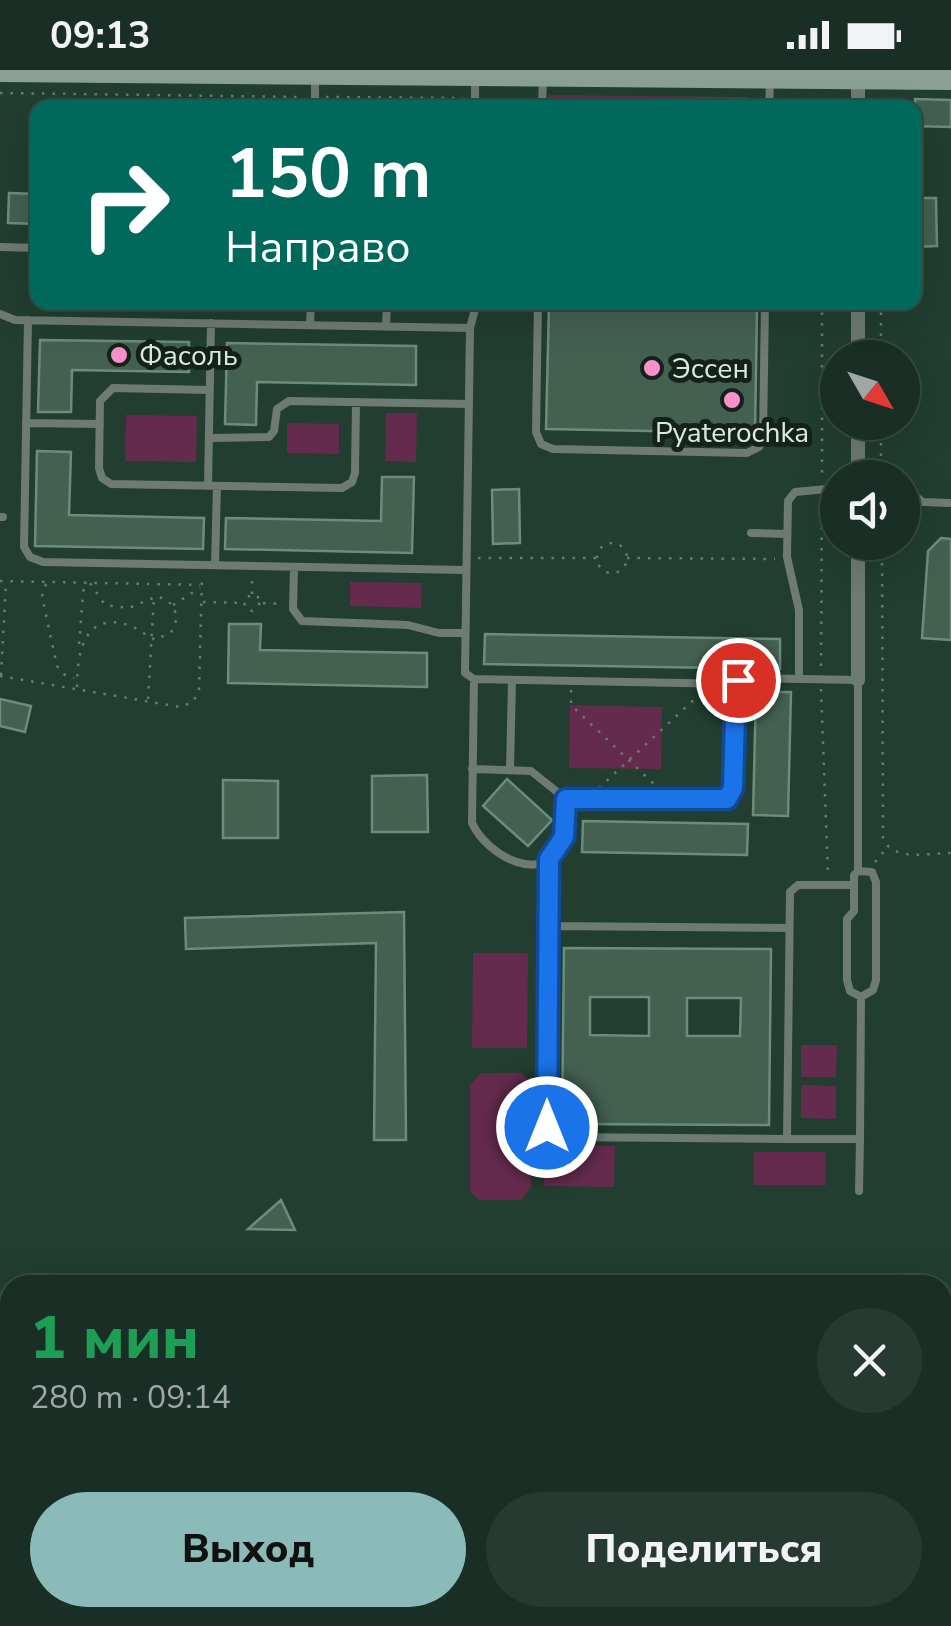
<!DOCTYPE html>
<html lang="ru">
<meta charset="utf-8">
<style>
:root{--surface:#192e24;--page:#263a31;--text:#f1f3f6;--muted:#9fa8a6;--line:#374a41;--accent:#8bbbb9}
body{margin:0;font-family:"Nunito Sans",sans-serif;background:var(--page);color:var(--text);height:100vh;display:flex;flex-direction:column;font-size:38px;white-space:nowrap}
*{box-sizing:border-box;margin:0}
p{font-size:32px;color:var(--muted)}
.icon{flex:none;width:55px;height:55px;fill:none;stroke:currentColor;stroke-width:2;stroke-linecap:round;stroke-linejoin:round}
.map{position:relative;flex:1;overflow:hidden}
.sheet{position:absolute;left:0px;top:1205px;width:952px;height:352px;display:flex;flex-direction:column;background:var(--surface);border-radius:30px 30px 0 0;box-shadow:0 10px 40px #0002,0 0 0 2px var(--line)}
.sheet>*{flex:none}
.banner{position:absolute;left:30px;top:30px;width:892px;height:210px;border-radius:20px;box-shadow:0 10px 40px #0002,0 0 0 2px var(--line);background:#00695c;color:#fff;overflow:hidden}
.needle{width:65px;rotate:129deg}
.buttons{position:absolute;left:820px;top:270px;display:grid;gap:20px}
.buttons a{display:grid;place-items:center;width:100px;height:100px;border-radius:50%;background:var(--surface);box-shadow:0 10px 40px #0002,0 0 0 2px var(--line);font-size:50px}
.pin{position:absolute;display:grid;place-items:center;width:85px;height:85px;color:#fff;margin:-42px;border:5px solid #fff;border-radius:50%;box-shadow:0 2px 10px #0007}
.me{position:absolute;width:110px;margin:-55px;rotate:0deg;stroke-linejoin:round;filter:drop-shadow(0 0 8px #0008)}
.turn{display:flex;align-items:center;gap:35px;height:210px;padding:0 30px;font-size:45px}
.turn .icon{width:130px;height:130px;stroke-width:2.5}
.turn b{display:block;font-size:70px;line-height:85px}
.round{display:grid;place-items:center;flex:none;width:105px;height:105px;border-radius:52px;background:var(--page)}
.headline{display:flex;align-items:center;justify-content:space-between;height:170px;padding:0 30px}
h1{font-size:60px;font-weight:800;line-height:75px;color:#1e9e55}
.button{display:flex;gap:20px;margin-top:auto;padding:20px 30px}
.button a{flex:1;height:115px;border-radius:60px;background:var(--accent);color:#111;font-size:40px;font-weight:800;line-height:115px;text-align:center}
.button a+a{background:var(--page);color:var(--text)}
.status{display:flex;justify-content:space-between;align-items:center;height:70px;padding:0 50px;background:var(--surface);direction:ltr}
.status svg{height:28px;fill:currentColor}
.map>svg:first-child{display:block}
.green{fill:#652b4d}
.forest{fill:#a54e80}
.building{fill:#436051;stroke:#6d8c7c;stroke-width:2.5;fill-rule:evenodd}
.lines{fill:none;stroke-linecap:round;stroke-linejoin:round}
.path{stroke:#657e72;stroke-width:2.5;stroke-dasharray:2.5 8;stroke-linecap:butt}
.lane{stroke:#6e7b74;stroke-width:8}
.street{stroke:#6e7b74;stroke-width:14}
.secondary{stroke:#8ca196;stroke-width:20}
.route-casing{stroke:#114b97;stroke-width:25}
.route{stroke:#1a73e8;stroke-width:18}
.poi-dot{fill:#f990ca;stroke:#15211b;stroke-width:4}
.labels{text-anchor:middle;stroke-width:10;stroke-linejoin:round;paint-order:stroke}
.poi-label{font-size:28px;fill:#d9eae1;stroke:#15211b;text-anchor:start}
</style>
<div class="status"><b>09:13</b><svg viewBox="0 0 49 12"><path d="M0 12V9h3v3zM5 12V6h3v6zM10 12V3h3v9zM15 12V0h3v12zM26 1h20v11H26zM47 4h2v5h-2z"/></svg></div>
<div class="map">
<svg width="951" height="1556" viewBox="0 0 951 1556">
<rect width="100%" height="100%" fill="#213e30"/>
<path class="green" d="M548,25L749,27L747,37L548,38Z
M386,343H417L416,392L385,391Z
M126,345L197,346L196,392L125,391Z
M287,353L339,354V384L287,383Z
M350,512L422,513L421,538L350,536Z
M570,635L662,637L661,699L569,698Z
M473,883H528L527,978H472Z
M801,975H837L836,1007H801Z
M481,1003H522L532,1015L531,1117L521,1130H479L470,1121V1015Z
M801,1015L836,1016V1049L801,1048Z
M544,1076H615L614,1117L544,1116Z
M754,1082H826V1115H754Z"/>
<path class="forest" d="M10,1374V1504L0,1498V1376Z
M80,1548H515L511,1556H94Z
M710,1548H922L924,1556H705Z"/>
<path class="building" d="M915,29L951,30V57L915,56Z
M9,123L38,124V154L8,153Z
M915,128H936L937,176L915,177Z
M549,234L757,237L755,363L546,359Z
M40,270L189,272V302L72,300L71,342H38Z
M227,273L416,276V315L257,312L256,355L225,354Z
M37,381L71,382L69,445L204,448L203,479L35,476Z
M382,407H414L412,483L225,479L226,448L381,451Z
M519,419L520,473L493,474L492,420Z
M941,468L951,469V570L922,568L928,481Z
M229,554H261L260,580L427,583V617L228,613Z
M485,564L780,569V599L484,594Z
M756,622H791L788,746L753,745Z
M0,629L31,636L25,662L0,656Z
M427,705L428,762H372V706Z
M507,709L552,750L528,776L483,736Z
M223,710L278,711V768H223Z
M583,751L748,754L747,785L582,782Z
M404,842L406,1070H374L376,873L186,879L185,848Z
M564,878L771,879L769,1055L562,1054ZM590,927H649V966L590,965ZM687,928H741L740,966H687Z
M281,1130L295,1160L248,1159Z"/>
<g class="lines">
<path class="path" d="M0,23L303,27
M326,27L463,28
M883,38L892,27
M822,232V406
M881,232V288
M239,241L249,232
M881,352V408
M882,472L883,768C892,792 929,783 951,783
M597 488a15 15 0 1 1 30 0a15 15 0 1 1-30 0Z
M478,488H596
M627,488L775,489
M0,511L200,515
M46,514L42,526L57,596L65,605L74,608
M252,524V508
M203,532L243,533
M260,533L252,541L245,537L244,530L252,524L258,527L260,533L282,534
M173,535L200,518
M79,574L84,513
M821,596L822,429
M1,605L6,513
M0,606L180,637L193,632L199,620L202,507
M77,617C77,585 83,541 128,555C138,558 146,566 156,570L172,561L177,548L173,535L158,526L129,538L105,535L90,513
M821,619L828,806
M571,620V635L659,719
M148,629L154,527
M599,718L699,625
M875,792L886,779"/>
<path class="lane" d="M315,38V7
M475,38V7
M542,38L543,7
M769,38L770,12
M0,177L38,178
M477,232L470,258L465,603L474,609L736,614L741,608L858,610V801L854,805V841L847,849V910L850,921L861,927L873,920L876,910V812L872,802L858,801
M538,232L536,362L541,374L553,379L747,383L759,377L763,367L765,232
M0,244L15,250L470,258
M28,250L24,477L30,487L43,492L465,500
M310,255L311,232
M386,257L387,232
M210,320L113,318L100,331L99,398L102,408L111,414L342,418L352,412L355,403L356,332
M26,353L100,354
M209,368L269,367L274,361L277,339L289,331L469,334
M208,416L211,253
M902,426L916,427L923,432L951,433
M0,447H3
M751,463L787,464
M215,495L217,416
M294,497L293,539L302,551L408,555L439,563H464
M474,609L472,753C487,786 547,819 563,769C567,757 565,741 566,729L719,732L730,727L733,718L736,614
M799,609V540L787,487L788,431L795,422L838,418
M472,699L531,701L566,729
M510,700L512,610
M549,789L547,1057L551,1063L559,1067L787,1069
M854,815H798L790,822L787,1069H860L861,927
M548,856L789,858
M859,1121L860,1069"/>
<path class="street" d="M858,3V38
M858,288V232
M858,352V408
M858,610V472"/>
<path class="secondary" d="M0,2L951,10"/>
</g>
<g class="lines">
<g class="route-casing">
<path id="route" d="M547,1057L549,789L564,767L566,729H727L733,718L736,614L738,610"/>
</g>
<use href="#route" class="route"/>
</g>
<g class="poi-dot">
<circle cx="119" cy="285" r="10"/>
<circle cx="652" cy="298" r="10"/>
<circle cx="732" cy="330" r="10"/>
</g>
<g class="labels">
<g class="poi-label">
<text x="139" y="295">Фасоль</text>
<text x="672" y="308">Эссен</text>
<text x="732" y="372" text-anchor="middle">Pyaterochka</text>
</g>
</g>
</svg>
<div class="buttons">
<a><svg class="needle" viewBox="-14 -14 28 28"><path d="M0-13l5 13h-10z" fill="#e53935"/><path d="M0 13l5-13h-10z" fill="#9fa8a6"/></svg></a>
<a><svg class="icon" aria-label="sound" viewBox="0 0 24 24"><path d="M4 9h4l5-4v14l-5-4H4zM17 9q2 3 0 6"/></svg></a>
</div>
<div class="pin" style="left:738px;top:610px;background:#d93025"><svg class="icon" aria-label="arrive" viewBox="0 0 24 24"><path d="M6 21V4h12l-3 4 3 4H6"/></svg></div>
<svg class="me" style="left:547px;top:1057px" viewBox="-20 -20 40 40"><circle r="17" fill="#1a73e8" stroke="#fff" stroke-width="3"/><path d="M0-11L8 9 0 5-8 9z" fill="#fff"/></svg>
<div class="banner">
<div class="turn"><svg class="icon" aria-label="right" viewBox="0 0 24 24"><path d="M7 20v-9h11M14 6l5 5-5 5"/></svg><div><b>150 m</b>Направо</div></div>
</div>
<section class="sheet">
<div class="headline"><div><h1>1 мин</h1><p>280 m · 09:14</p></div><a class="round"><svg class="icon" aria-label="close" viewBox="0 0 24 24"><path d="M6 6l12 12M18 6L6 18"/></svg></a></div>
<div class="button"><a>Выход</a><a>Поделиться</a></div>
</section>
</div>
